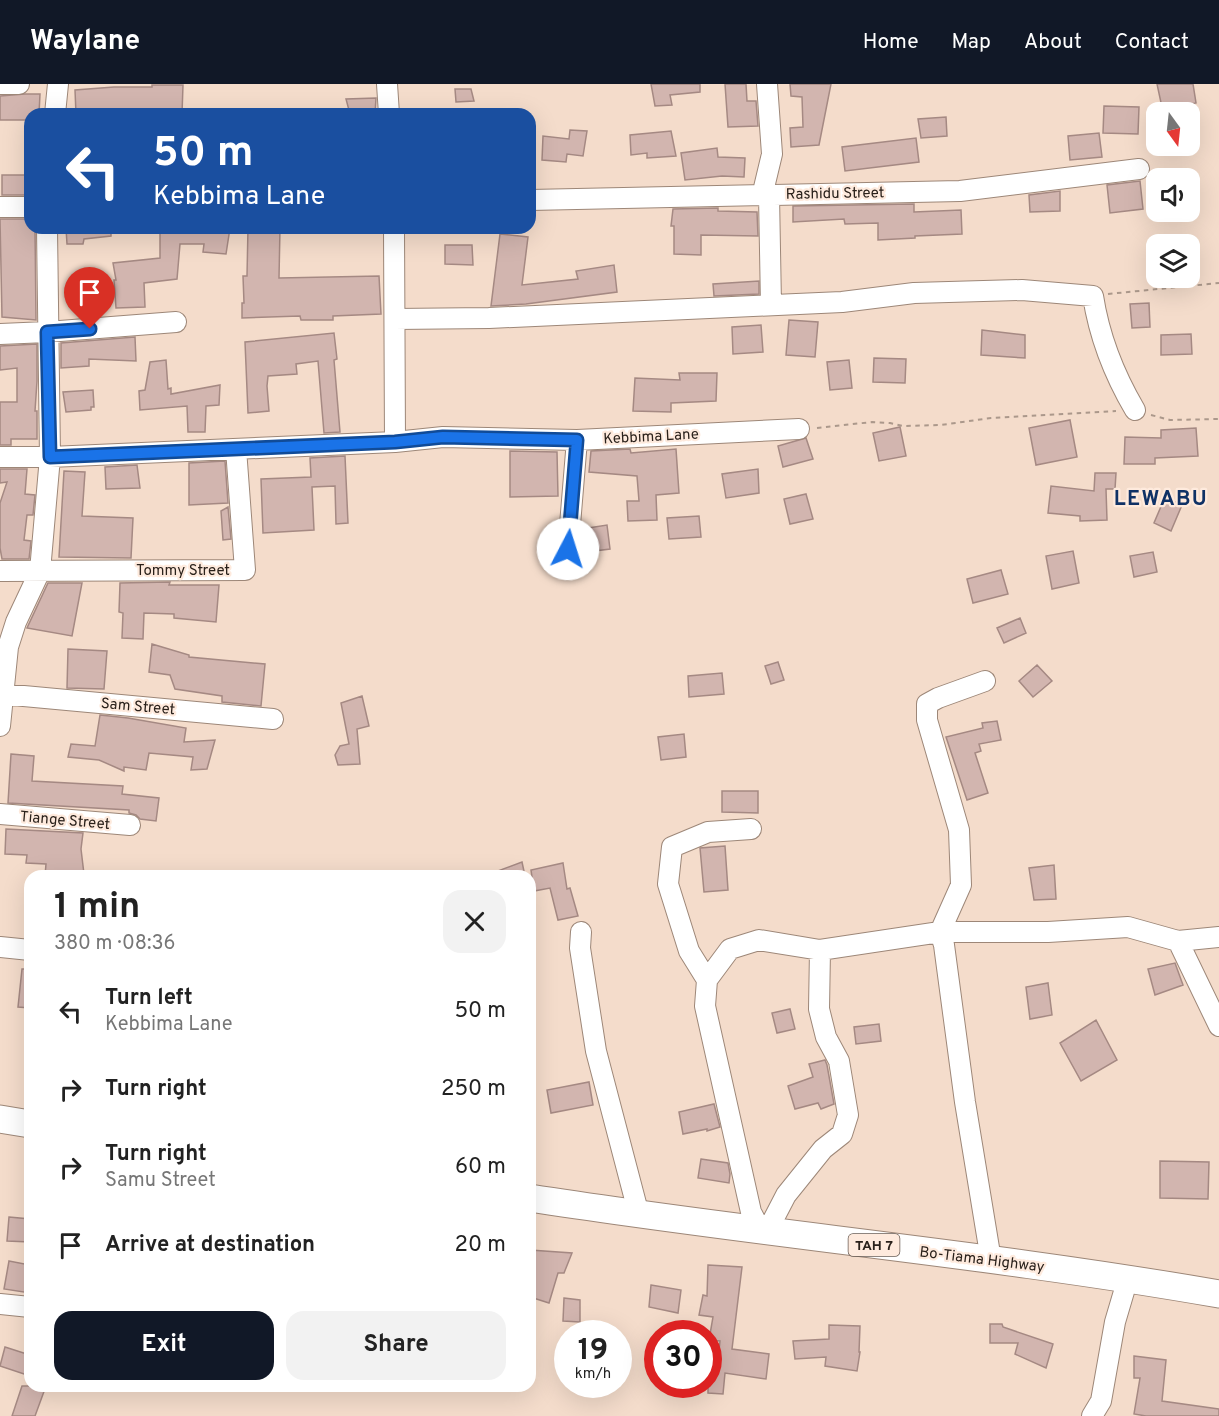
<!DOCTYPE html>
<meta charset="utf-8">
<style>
:root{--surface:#fff;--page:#f2f2f2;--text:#222;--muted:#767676;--accent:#111827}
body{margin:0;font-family:Overpass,sans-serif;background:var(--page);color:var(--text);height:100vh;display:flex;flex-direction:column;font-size:22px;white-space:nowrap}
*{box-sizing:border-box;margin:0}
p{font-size:20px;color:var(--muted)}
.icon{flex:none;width:33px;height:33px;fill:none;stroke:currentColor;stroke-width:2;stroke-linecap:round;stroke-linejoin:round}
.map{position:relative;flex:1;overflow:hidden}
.drawer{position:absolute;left:24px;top:786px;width:512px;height:522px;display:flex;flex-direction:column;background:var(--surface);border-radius:18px;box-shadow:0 6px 24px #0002}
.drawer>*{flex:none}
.hud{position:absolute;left:24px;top:24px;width:512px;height:126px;border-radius:18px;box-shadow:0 6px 24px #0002;background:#1a4fa0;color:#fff;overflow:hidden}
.needle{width:39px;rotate:165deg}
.buttons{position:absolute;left:1146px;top:18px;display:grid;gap:12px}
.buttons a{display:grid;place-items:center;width:54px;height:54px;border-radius:12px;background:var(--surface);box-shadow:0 6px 24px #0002;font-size:30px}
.speed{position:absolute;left:554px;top:1236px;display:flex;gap:12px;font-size:30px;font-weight:700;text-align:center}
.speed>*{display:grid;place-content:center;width:78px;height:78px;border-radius:50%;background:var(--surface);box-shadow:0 6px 24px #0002;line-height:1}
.speed small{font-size:15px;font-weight:400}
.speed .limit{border:9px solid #d22;background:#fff;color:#111}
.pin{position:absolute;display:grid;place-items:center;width:51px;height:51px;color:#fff;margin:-62px -26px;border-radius:50% 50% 50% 0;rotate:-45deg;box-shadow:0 0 6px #0007}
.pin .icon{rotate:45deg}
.me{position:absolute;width:66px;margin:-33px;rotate:5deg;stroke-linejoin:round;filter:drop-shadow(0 0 4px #0008)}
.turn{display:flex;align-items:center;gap:21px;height:126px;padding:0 30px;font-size:27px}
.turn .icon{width:78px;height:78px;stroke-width:2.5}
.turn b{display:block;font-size:42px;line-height:51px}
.round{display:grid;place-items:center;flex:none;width:63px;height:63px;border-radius:18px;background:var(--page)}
.headline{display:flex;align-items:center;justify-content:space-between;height:102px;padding:0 30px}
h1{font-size:36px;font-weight:700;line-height:45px}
.cta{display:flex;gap:12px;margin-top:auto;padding:12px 30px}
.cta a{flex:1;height:69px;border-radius:18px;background:var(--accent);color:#fff;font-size:24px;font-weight:700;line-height:69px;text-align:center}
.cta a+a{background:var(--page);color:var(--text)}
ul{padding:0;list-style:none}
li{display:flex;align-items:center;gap:18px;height:78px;padding:0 30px}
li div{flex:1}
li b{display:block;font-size:22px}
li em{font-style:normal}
header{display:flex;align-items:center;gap:36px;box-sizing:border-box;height:84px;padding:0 30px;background:var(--accent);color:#fff}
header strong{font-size:28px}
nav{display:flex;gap:33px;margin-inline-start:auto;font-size:21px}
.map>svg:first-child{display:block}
.building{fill:#d2b5af;stroke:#a58983;stroke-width:1.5}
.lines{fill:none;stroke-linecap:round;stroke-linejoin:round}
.minor-casing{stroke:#9d8778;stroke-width:22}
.highway-casing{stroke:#9d8778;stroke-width:29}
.path{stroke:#ab988b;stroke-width:2;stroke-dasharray:4.5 4.5;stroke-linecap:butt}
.minor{stroke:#fff;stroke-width:20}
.highway{stroke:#fff;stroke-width:27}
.route-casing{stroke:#114b97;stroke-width:15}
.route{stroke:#1a73e8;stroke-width:10}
.labels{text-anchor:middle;stroke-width:4.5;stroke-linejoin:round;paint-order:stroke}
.shield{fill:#feeadd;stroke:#6a5d55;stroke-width:1.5}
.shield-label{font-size:14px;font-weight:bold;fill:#2a211b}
.street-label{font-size:15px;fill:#2a211b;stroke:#feeadd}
.district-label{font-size:21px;font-weight:bold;letter-spacing:1.5px;fill:#0f3165;stroke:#feeadd}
</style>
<header>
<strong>Waylane</strong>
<nav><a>Home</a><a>Map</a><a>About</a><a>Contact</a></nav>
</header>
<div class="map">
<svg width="1219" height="1332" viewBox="0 0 1219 1332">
<rect width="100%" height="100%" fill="#f4dccb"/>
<path class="building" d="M651,0H700V8L670,11L672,21L655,22Z
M725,0H746L747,17H756L758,42L728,43Z
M790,0H831L819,61L791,63L790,44L803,43L802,13L791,12Z
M1157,0H1193L1196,19L1186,21L1187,28H1163Z
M152,1H183L182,30H157V27L109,26V28L76,30L75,6L114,3H152Z
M455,5H471L474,17L456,18Z
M25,10H40L39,30H30V36H0V12Z
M376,14L375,30H350L346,15Z
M1104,22L1139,23L1138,50L1103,49Z
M946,33L947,52L921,54L918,35Z
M570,46L587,47L583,72L567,70L566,78L542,76L543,52L569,55Z
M671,47L676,72L647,74V69L631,71L630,51Z
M1099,49L1102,73L1070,76L1068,52Z
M916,54L919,78L845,87L842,63Z
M717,64L718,73L745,74L744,93L722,92L685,96L681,69Z
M2,91H30V111H2Z
M1140,97L1143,125L1110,129L1107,101Z
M1060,107V127L1030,128L1029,111Z
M914,120V128L961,126L962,150L915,152V154L878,156V139L845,140L844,135L793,138V122Z
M718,124V127L757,128L758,152L701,151V171L674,170V142H671L673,125Z
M0,135H30V144H35L36,236L2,233Z
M66,144H111V152L84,155L83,160H67Z
M160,144H230L226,170L203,168L204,160H180L177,195L144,199L145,223L116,224L114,196H116L113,179L160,174Z
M248,144H280L279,194L379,192L381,230L333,232V236H301L300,232L242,234V219H244L243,192H247Z
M500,150L528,153L522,201L578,195L576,187L614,181L617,208L526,220L491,222Z
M445,161H472L473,181L445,180Z
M759,197V210L714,212L713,200Z
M1149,219L1150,243L1132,244L1130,220Z
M789,236L818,238L815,273L786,271Z
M761,241L763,268L733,270L732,243Z
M982,246L1025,251V274L981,271Z
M334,249L337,275L334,276L340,348L324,349L318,277L296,280L297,290L268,292L267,302L269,327L248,329L245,258Z
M1191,250L1192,270L1161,271V251Z
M135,253L136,277L89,275V282L61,284V259Z
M37,260V297L35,327H37V355H11V361H0V318H17V284L0,286V262Z
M874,274L906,275L905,299L873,298Z
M166,276L168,305L171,304V310L220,301L219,321L206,322L205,348H188L187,322L140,326L139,307L145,306L150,278Z
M849,276L852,304L830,306L827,278Z
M679,289H717L716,317L671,319V328L633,327L635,294L680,296Z
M93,306L94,323H91V326L66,328L63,308Z
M1070,336L1077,373L1036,381L1029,344Z
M900,343L906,372L879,377L873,349Z
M1196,344L1198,372L1155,374V380H1124L1125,353L1161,354V346Z
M806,354L813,375L783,383L778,362Z
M630,365L631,369L676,365L679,409L656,411L657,436L628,437L627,417H639L637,392L589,388L591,367Z
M510,367L557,368L558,412L510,413Z
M345,372L348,439L336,440L335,402L312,403L314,446L263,449L261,395L311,393L310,374Z
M225,377L228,419L189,421V379Z
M137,381L140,404L106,405L105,383Z
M0,385H27L25,410L35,411L33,431H27L24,456L31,457L29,475H2L0,464V419L7,398L0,399Z
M758,385L759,409L726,414L722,390Z
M64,387L85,388L82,432L133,434L131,474L59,473Z
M1095,389H1116L1115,405H1106L1107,436L1080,437V432L1048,429L1051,402L1094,407Z
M806,410L813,435L790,440L784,415Z
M1165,413L1182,421L1171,447L1154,439Z
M228,423L231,455L223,456L221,427Z
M699,432L701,453L669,455L667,434Z
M607,441L610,465L579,469L582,445Z
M1073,467L1079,499L1052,505L1046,472Z
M1153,468L1157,488L1134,493L1130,472Z
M1001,486L1008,510L973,519L967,495Z
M170,498L169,501H219L216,538L174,534V530L144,529L143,555L122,554L123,529L119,528L120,499Z
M48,499H82L72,552L27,544Z
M1020,534L1026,549L1004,559L997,544Z
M152,560L189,571V573L265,580L261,622L222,618V612L175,605L170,591L149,588Z
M68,565L107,567L104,605L67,604Z
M778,578L784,596L771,600L765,582Z
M1037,581L1052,597L1033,613L1019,597Z
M722,589L724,610L689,613L688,592Z
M362,612L369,642L357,645L360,680L338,681L335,671L340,662L349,660L341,619Z
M100,631L128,634L186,644L184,658L215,656L207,685L191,686L193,673L149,669L146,686L124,683V687L99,676L68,673L71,660L95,662Z
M997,637L1001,656L979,660L981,667L975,669L988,709L967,716L946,653L983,644L982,639Z
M684,650L686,673L661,676L658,653Z
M11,670L34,672L32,697L123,702L122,710L159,714L156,737L140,735L136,731L129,729V726L8,719Z
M722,707H758V729L722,728Z
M6,745L83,749L81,765L84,790L71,788V792H45L46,780L26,779L27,771L5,770Z
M725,762L728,806L704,808L700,764Z
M522,778L525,792H487V791Z
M563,779L567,805L570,804L578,832L558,836L550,804L534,807L531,786Z
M1054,781L1056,815L1034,816L1029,784Z
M1175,879L1183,901L1155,911L1148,885Z
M22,885H30V924L18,923Z
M1048,899L1052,931L1030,935L1026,903Z
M790,925L795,945L777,949L772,929Z
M1096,936L1117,976L1081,997L1060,959Z
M879,940L881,957L856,960L854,943Z
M825,976L827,981L834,1020L821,1025L818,1019L795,1025L788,1002L813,993L809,980Z
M589,998L593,1021L551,1029L547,1006Z
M714,1020L720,1043L707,1047V1045L683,1050L679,1028Z
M701,1075L728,1079L730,1090L729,1099L698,1094Z
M1160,1077L1209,1078L1208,1115L1160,1114Z
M9,1133L30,1135V1158L7,1157Z
M530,1166L572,1169L564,1189H558L549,1219L530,1213V1204L535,1187H530Z
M9,1177L30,1181V1209L4,1205Z
M708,1181L742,1183L732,1265L769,1270L766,1295L725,1289L723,1310L708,1309V1285L717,1286L720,1257L709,1256L713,1233L699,1231L703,1211L707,1212Z
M651,1201L681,1206L678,1229L649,1223Z
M564,1214L580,1216V1238L563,1237Z
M990,1240H1002L1003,1243L1053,1260L1046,1284L1015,1270L1018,1259H990Z
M829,1241L860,1242L859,1268H860L857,1287L825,1282L826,1273L795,1275L793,1257L829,1255Z
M5,1263L30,1271V1292L0,1282Z
M1134,1272L1166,1276L1162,1317L1219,1325V1332H1146L1134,1330L1140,1294H1134Z
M22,1302H46L35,1332H12Z"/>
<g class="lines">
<g class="minor-casing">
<path id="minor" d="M0,0H19
M387,0L389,30
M55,30L58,0
M769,111L771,221
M762,112L772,70L767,0
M530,116L960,107L1139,85
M0,123H30
M394,144L395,358
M395,235L489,234L842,218L914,209L1022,206L1093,212C1099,251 1115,292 1135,326
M0,250L47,248L176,238
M0,373H50L395,358L443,353L577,356L799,345
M568,465L577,356
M0,487L245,486L236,365
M985,597L938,614L927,620V636L959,746L961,801L940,848H1048L1128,843L1178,857
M2,610L273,635
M0,642L8,563L16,538L40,487L50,373L47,144
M0,730L130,741
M581,848L580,864L596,967L639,1131
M1219,853L1178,857L1219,942
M0,863L30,866
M707,896L689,867L668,800L672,763L708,748L751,745
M761,1147L751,1128L705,922L707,896L730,865L759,856L820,866L940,848L944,861L965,1018L991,1176
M772,1148V1138L786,1111L823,1065L842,1050L848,1031L839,977L826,953L819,925L820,866
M0,1220L30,1223
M1092,1332L1101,1317L1115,1238L1128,1194"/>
</g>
<g class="highway-casing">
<path id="highway" d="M0,1035L30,1040
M530,1114C759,1150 991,1170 1219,1210"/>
</g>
<path class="path" d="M1108,210L1219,199
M1151,331L1170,336L1219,335
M817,344L872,338L890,339L903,342L941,341L991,334L1116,327"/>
<use href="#minor" class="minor"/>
<use href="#highway" class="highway"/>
</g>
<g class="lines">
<g class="route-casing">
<path id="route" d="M90,245L47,248L50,373L395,358L443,353L577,356L568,465"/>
</g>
<use href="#route" class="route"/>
</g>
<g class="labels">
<rect class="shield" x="848.5" y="1150" width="51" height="22" rx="4.5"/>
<g class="shield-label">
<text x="874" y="1166">TAH 7</text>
</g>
<g class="street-label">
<text transform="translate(835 109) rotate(-1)" y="5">Rashidu Street</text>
<text transform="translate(651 352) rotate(-3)" y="5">Kebbima Lane</text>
<text x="183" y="491">Tommy Street</text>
<text transform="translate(138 622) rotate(5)" y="5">Sam Street</text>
<text transform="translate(65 736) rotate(5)" y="5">Tiange Street</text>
<text transform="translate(982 1175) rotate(7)" y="5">Bo-Tiama Highway</text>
</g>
<g class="district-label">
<text x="1161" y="421">LEWABU</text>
</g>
</g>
</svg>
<div class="buttons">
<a><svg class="needle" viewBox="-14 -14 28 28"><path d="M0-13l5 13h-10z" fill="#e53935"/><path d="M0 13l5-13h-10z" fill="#767676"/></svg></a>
<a><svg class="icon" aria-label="sound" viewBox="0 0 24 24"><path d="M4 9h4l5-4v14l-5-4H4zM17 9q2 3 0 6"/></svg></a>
<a><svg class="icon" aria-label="layers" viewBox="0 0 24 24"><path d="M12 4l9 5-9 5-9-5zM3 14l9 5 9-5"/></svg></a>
</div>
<div class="speed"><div>19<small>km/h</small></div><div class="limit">30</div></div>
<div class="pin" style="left:90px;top:245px;background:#d93025"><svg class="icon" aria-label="arrive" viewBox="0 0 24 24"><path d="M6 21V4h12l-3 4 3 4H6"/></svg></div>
<svg class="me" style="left:568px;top:465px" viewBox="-20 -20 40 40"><circle r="19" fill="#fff"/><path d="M0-13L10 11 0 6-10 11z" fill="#1a73e8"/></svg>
<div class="hud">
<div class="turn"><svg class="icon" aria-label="left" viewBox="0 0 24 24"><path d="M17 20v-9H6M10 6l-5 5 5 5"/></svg><div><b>50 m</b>Kebbima Lane</div></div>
</div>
<section class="drawer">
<div class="headline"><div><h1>1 min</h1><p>380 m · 08:36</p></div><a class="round"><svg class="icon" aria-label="close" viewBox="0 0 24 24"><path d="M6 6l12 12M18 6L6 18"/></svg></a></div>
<ul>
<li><svg class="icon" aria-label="left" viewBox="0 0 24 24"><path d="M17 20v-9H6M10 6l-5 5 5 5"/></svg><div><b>Turn left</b><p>Kebbima Lane</p></div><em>50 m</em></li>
<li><svg class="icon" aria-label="right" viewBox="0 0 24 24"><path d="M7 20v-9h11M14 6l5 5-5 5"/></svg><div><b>Turn right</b></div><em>250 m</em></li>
<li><svg class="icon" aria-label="right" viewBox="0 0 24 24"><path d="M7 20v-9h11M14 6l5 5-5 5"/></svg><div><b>Turn right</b><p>Samu Street</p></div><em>60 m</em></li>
<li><svg class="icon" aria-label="arrive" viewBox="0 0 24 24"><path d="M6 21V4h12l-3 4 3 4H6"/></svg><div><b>Arrive at destination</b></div><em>20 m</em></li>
</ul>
<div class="cta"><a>Exit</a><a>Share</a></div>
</section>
</div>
